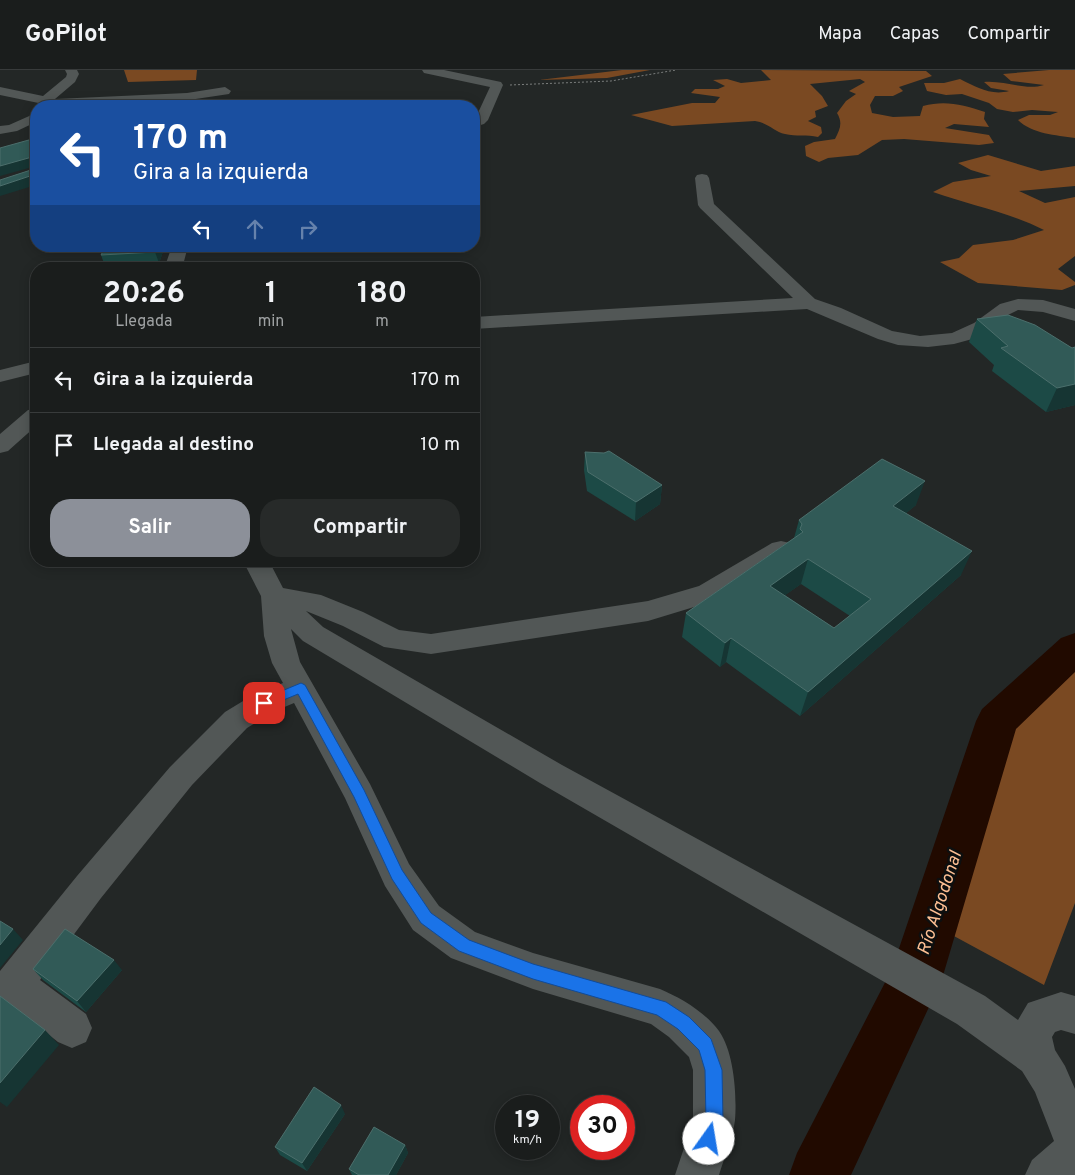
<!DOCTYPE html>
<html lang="es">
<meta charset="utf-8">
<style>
:root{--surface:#1a1d1c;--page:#272a29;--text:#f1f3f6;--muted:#9fa2a3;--line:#383b3b;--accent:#8c9099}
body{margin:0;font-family:Overpass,sans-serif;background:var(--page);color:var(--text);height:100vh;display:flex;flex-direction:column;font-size:19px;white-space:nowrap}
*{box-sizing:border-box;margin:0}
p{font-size:16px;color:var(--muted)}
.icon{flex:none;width:28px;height:28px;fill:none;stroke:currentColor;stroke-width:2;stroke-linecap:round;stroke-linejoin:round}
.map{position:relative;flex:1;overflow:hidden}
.panel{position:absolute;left:30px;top:192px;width:450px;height:305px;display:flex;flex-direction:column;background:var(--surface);border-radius:20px;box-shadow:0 2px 12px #0003,0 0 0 1px var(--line)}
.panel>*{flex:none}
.banner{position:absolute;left:30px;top:30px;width:450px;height:152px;border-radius:20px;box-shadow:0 2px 12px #0003,0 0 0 1px var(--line);background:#1a4fa0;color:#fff;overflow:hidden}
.speed{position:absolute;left:495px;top:1025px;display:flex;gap:10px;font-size:25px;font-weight:700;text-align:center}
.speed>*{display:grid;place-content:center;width:65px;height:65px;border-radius:50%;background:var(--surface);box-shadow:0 2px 12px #0003,0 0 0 1px var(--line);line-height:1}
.speed small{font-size:12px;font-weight:400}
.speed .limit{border:8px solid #d22;background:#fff;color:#111}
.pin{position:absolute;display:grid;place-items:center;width:42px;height:42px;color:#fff;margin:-21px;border-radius:10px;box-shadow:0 2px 8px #0006}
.me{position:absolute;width:55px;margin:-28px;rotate:13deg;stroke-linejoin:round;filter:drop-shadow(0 0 4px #0008)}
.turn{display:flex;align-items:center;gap:18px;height:105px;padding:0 20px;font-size:22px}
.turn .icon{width:65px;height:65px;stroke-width:2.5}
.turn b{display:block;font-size:35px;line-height:42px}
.lanes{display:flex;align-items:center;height:48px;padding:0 20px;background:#0003;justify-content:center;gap:25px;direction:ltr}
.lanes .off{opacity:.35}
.eta{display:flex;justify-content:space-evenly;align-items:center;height:85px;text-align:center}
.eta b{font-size:30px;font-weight:700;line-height:35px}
.action{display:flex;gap:10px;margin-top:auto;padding:10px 20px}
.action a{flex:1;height:58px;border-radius:20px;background:var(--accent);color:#fff;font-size:20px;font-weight:700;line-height:58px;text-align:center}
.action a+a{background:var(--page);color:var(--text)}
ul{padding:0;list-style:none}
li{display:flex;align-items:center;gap:15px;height:65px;padding:0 20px;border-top:1px solid var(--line)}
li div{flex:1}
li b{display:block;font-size:19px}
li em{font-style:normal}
header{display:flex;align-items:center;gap:30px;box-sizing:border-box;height:70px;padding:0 25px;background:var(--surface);border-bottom:1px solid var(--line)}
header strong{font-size:24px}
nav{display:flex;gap:28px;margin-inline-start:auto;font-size:18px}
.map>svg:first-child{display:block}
.forest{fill:#7a4922}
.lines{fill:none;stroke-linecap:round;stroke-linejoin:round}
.river{fill:#210a00;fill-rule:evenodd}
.path{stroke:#7a7d7c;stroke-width:1;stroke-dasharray:2 2;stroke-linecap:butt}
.minor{fill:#525756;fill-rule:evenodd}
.wall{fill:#1c4a46;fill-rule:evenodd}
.shaded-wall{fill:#163533}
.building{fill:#315a57;stroke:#4c6f6c;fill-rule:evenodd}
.route{fill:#1a73e8;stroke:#114b97}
.labels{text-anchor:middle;stroke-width:5;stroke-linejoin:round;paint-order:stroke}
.near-water-label{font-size:18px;font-style:italic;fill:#fdbf93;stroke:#0d0f0f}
</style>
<header>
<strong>GoPilot</strong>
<nav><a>Mapa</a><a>Capas</a><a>Compartir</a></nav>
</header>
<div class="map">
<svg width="1075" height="1105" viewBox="0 0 1075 1105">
<rect width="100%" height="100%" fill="#232726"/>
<path class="forest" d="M124,0H197L196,10L128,12Z
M622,0H650L607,8L539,10Z
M761,0L926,1L932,6L899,17L903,21L893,26H875L870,35L872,43L893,47L920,46L923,36C946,30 963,35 985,42L984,49L989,57L954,54L945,58L989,65L994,73L979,75L904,69L882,70L858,85L828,88L819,92L806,86L805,76L814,72L835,69C840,59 843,53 837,43L846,31L856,24L849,21L865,12L860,9L810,14L822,26L828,36L815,41L816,47L808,51L821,57L822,63L818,67C807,64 796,67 785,64C774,62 769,53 755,51L672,56L631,45L692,33H715L720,27L691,23L695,19H718L725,16L713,10L727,9L741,13L771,10Z
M1049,0H1075V68C1056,65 1032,64 1018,50L1029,45H1050L1058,42L1032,40L1013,42L997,39L989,33L962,24L946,25L927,21L924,13H944L960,9C976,17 991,26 1009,21L991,18L984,12C1004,10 1025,21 1044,15L1011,11L1003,4Z
M988,85L1041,101L1075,96V116L1019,121L1045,133L1075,127V186L1058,199L1075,212V215L1062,220L978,213L940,192L959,188L973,175L1013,170L1044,160C1009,142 969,135 933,122L953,112L991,106L971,100L958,93Z
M1075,585V833L1044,915L941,859L1001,654Z"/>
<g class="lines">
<path class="river" d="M1075,563V602L1016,659L942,909L851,1105H789L797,1083L892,899L976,651L982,639L1061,568Z"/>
<path class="path" d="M510,15L611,11L676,0"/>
<path class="minor" d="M65,0H77L79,4L75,12L55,29L187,23L225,17L231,21L229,24L189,30L172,36H165L164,32L53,36L0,25V17L43,26L66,7L67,4Z
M422,0H444L501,12L503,15L488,50L484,54L474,57V48L477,45L490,17L424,3Z
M36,43V52L17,61L0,64V56L9,55Z
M702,104L707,105L709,108L714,134L815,229L841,238L892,261L920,266L952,263L974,253L1000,234L1018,229L1043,230L1075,239V251L1043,242L1018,240L1008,245L987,261L976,268L954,274L928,277L898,275L878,269L807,239L474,259V247L793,228L700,138L698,135L695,108L697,105Z
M172,176H188L182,199H164Z
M36,291V303L0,312V300Z
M36,339V356L8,381L0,383V364L28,340Z
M781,471L790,473L794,479L790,485L717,530L648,551L431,584L384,577L343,556L306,541L323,557L562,695L985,926L1018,950L1028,933L1061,922L1075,926V964L1061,960L1055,962L1052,967L1055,980L1065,996L1075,1019V1105H1025L1032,1090L1054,1071L1035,1022L1022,1001L957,954L540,713L303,571L291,559L300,592L370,714L409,794L439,836L475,862L533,883L660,919C681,928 705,942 719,961C734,982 737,1025 735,1050C733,1068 724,1088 719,1105H675L693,1051V1000L689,987L669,967L651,954L533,919L451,888L413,860L385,816L345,728L294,633L275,641L247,658L192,715L101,828L40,910L86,944L92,958L86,972L72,978L58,972L16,939L0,948V901L77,806L170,697L225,642L253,625L283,613L272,593L264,566L261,526L243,491H269L283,518L321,525L363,542L399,560L431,564L648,531L699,516L772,473Z"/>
</g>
<path class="wall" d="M165,176L159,193L105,196L101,185Z
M977,249L1072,278L1075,277V335L1046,342L992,301L994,295L969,272Z
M585,382L662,415L660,434L635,451L587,421L584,400Z
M916,435L906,443L961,505L800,646L726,592L720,597L682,567L686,543L794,468L799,450ZM801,514L850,546L834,558L785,525Z
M33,899L122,900L86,942L43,910Z
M345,1044L307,1101L280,1085L275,1077Z
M405,1075L408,1083L396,1105H352L349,1099Z"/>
<path class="shaded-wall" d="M32,87L36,96L0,106V96Z
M36,104V115L0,126V116Z
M158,176H165L159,193L155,182Z
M1075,314V335L1046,342L1057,318Z
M925,411L916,435L885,460L893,436Z
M662,415L660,434L635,451L636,432Z
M972,481L961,505L800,646L808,622Z
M808,489L801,514L764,540L770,516Z
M731,568L726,592L720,597L725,573Z
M13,859L23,870L0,898V875Z
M114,890L122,900L86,942L77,931Z
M45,960L59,975L7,1037L0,1032V1013Z
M341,1035L345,1044L307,1101L302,1093Z
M405,1075L408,1083L396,1105H388Z"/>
<path class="building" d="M36,68V104L0,116V110L34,99L35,89L32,87L0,96V78Z
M106,176H158L155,182L101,185Z
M1008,245L1035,255L1072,278L1075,277V314L1057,318L1001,278L1008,276L977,249Z
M609,381L662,415L636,432L588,402L585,382L604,383Z
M882,389L925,411L893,436L972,481L808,622L731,568L725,573L686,543L803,462L800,459L802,454L799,450ZM808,489L871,529L834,558L770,516Z
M0,851L13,859L0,875Z
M65,859L114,890L77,931L33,899Z
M0,926L45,960L0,1013Z
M314,1017L341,1035L302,1093L275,1077Z
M374,1057L405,1075L388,1105H359L349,1099Z"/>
<path class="route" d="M301,613L305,615L364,720L402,800L431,843L469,870L533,894L666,932L689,947L711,969L722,1000L723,1051L715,1075L709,1078L702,1075L700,1069L706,1051L705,1000L699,980L678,959L657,945L533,909L459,881L421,853L392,809L354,727L298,624L264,638L260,637L258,633L260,630Z"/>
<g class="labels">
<g class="near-water-label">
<text transform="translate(939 833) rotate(-72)" y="6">Río Algodonal</text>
</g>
</g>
</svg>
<div class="speed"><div>19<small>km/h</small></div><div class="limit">30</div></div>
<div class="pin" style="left:264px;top:633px;background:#d93025"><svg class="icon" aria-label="arrive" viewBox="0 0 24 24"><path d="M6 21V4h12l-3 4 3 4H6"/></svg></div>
<svg class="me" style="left:709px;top:1069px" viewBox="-20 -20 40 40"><circle r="19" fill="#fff"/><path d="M0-13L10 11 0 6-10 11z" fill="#1a73e8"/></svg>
<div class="banner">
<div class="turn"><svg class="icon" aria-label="left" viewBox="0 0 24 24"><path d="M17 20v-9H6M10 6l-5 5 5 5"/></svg><div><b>170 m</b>Gira a la izquierda</div></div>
<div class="lanes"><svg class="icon" aria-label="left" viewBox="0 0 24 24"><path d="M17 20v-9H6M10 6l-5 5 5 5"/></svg><svg class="icon off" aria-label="ahead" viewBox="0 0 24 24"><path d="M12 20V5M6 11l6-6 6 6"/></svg><svg class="icon off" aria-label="right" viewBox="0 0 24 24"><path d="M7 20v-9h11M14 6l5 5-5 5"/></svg></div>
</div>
<section class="panel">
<div class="eta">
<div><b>20:26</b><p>Llegada</p></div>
<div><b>1</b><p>min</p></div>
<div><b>180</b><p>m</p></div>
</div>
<ul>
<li><svg class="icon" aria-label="left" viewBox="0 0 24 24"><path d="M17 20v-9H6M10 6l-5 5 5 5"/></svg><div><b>Gira a la izquierda</b></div><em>170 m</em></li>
<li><svg class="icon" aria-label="arrive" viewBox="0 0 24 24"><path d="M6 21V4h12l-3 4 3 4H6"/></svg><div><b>Llegada al destino</b></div><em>10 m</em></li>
</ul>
<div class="action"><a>Salir</a><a>Compartir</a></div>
</section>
</div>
